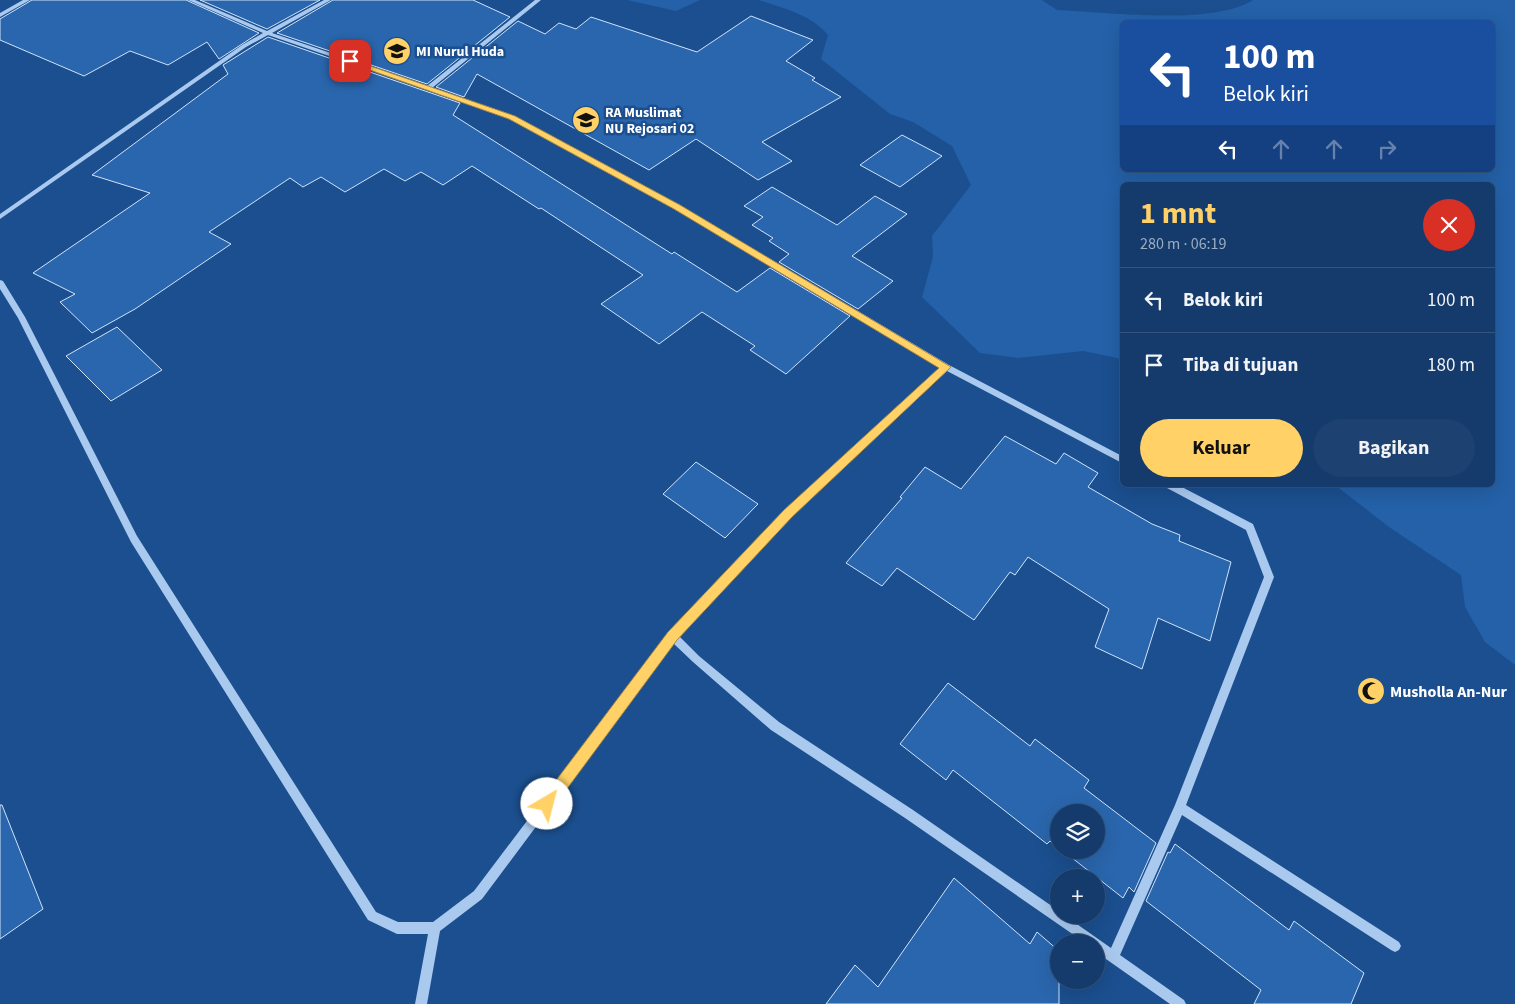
<!DOCTYPE html>
<html lang="id">
<meta charset="utf-8">
<style>
:root{--surface:#143b6b;--page:#1d4271;--text:#f1f3f6;--muted:#9dadc1;--line:#33557e;--accent:#ffd166}
body{margin:0;font-family:"Source Sans 3",sans-serif;background:var(--page);color:var(--text);height:100vh;display:flex;flex-direction:column;font-size:19px;white-space:nowrap}
*{box-sizing:border-box;margin:0}
p{font-size:16px;color:var(--muted)}
.icon{flex:none;width:28px;height:28px;fill:none;stroke:currentColor;stroke-width:2;stroke-linecap:round;stroke-linejoin:round}
.map{position:relative;flex:1;overflow:hidden}
.details{position:absolute;left:1120px;top:182px;width:375px;height:305px;display:flex;flex-direction:column;background:var(--surface);border-radius:8px;box-shadow:0 5px 20px #0002,0 0 0 1px var(--line)}
.details>*{flex:none}
.banner{position:absolute;left:1120px;top:20px;width:375px;height:152px;border-radius:8px;box-shadow:0 5px 20px #0002,0 0 0 1px var(--line);background:#1a4fa0;color:#fff;overflow:hidden}
.controls{position:absolute;left:1050px;top:804px;display:grid;gap:10px}
.controls a{display:grid;place-items:center;width:55px;height:55px;border-radius:50%;background:var(--surface);box-shadow:0 5px 20px #0002,0 0 0 1px var(--line);font-size:25px}
.pin{position:absolute;display:grid;place-items:center;width:42px;height:42px;color:#fff;margin:-21px;border-radius:10px;box-shadow:0 2px 8px #0006}
.me{position:absolute;width:55px;margin:-28px;rotate:37deg;stroke-linejoin:round;filter:drop-shadow(0 0 4px #0008)}
.turn{display:flex;align-items:center;gap:18px;height:105px;padding:0 20px;font-size:22px}
.turn .icon{width:65px;height:65px;stroke-width:2.5}
.turn b{display:block;font-size:35px;line-height:42px}
.lanes{display:flex;align-items:center;height:48px;padding:0 20px;background:#0003;justify-content:center;gap:25px;direction:ltr}
.lanes .off{opacity:.35}
.round{display:grid;place-items:center;flex:none;width:52px;height:52px;border-radius:26px;background:var(--page)}
.headline{display:flex;align-items:center;justify-content:space-between;height:85px;padding:0 20px}
h1{font-size:30px;font-weight:700;line-height:38px;color:var(--accent)}
.primary-button{display:flex;gap:10px;margin-top:auto;padding:10px 20px}
.primary-button a{flex:1;height:58px;border-radius:30px;background:var(--accent);color:#111;font-size:20px;font-weight:700;line-height:58px;text-align:center}
.primary-button a+a{background:var(--page);color:var(--text)}
ul{padding:0;list-style:none}
li{display:flex;align-items:center;gap:15px;height:65px;padding:0 20px;border-top:1px solid var(--line)}
li div{flex:1}
li b{display:block;font-size:19px}
li em{font-style:normal}
.map>svg:first-child{display:block}
.green{fill:#2461a8;fill-rule:evenodd}
.building{fill:#2a66ad;stroke:#cfe3fa}
.lines{fill:none;stroke-linecap:round;stroke-linejoin:round}
.minor{fill:#a9c9ee;fill-rule:evenodd}
.route{fill:#ffd166;stroke:#a68842}
.labels{text-anchor:middle;stroke-width:5;stroke-linejoin:round;paint-order:stroke}
.far-poi-label{font-size:14px;font-weight:bold;fill:#fff;stroke:#1b4f8f;text-anchor:start}
.poi-label{font-size:16px;font-weight:bold;fill:#fff;stroke:#1b4f8f;text-anchor:start}
</style>
<div class="map">
<svg width="1515" height="1004" viewBox="0 0 1515 1004">
<rect width="100%" height="100%" fill="#1b4f8f"/>
<path class="green" d="M627,0H700L676,11Z
M759,0H1042L1057,10C1108,12 1212,26 1253,0H1515V665L1485,642L1465,607L1461,575L1389,527L1335,485H1492V185H1122V359L1083,351L1018,358L980,353L922,297L933,257L932,236L971,185L952,146L913,122L890,114L821,59L828,35C810,14 784,9 759,0ZM1122,22H1492V170H1122Z"/>
<path class="building" d="M32,0H186L259,33L219,59L207,42L168,65L130,51L84,76L0,40V19Z
M200,0H320L267,29Z
M333,0H473L510,17L427,84L277,33Z
M751,16L813,40L786,61L815,78L812,80L841,97L762,142L792,161L758,180L696,139L649,170L477,74L464,97L436,87L518,21L545,34L559,23L576,29L591,17L697,52Z
M268,37L460,103L453,115L672,254L674,252L737,292L770,268L850,316L786,374L750,350L755,346L702,312L659,344L601,304L643,275L541,208L539,209L472,166L443,185L421,172L405,181L384,169L345,192L321,177L303,187L290,178L209,232L231,244L135,309L92,333L60,302L75,294L33,273L150,193L92,175L228,74L223,65Z
M902,135L942,156L900,187L860,165Z
M772,187L837,225L875,196L907,214L852,256L893,281L858,309L779,262L789,254L769,241L773,238L752,225L763,217L744,206Z
M117,327L162,370L111,401L66,356Z
M1005,436L1056,464L1064,453L1098,473L1088,487L1152,524L1180,535L1179,541L1231,562L1210,641L1158,618L1142,669L1095,647L1109,609L1028,557L1015,575L1010,572L974,620L897,568L882,586L846,563L902,498L900,497L925,467L961,489Z
M696,462L758,504L725,538L663,494Z
M948,683L1030,746L1035,739L1089,780L1084,788L1156,843L1134,892L1129,887L1123,898L1062,850H1096V812H1059V848L1050,841L1047,844L953,770L946,780L900,744Z
M0,805H2L43,909L0,939Z
M1175,844L1289,930L1294,921L1364,973L1351,1004H1254L1261,990L1146,901L1168,852L1170,853Z
M954,878L1030,944L1037,932L1059,951V1004H826L855,965L878,987Z"/>
<g class="lines">
<path class="minor" d="M23,0H30L0,17V13Z
M188,0H195L267,31L324,0H331L272,33L427,86L535,0H541L432,88L514,116L679,205L949,365L1122,456V463L947,371L791,516L679,636L699,656L779,722L913,810L1059,911V915H1064L1111,948L1175,805L1264,577L1246,530L1167,488L1166,485H1178L1253,524L1274,577L1186,805L1399,942L1401,946L1399,950L1395,952L1391,950L1182,815L1120,955L1184,1000L1186,1004H1170L1096,952V942H1084L905,818L771,730L693,662L673,643L482,899L440,931L427,1004H415L428,934H397L368,920L131,542L18,318L0,289V280L3,281L25,317L137,536L376,912L398,922H433L474,891L669,633L785,510L940,367L675,209L510,118L268,35L246,47L0,219V214L242,45L263,33Z"/>
</g>
<path class="route" d="M350,59L515,116L680,205L951,367L792,517L677,640L552,809L547,811L542,809L540,804L542,799L668,632L784,510L939,368L674,209L509,119L347,62V59Z"/>
<defs>
<g id="school-disc" transform="scale(1.4375)"><circle r="9.5" fill="#ffd166" stroke="#1b4f8f"/><path d="M0-5L7-2L0 1L-7-2ZM-4 1L0 2.5L4 1V4Q0 6-4 4Z" fill="#111"/></g>
<g id="mosque-disc" transform="scale(1.4375)"><circle r="9.5" fill="#ffd166" stroke="#1b4f8f"/><path d="M3.5-4.9A6 6 0 1 0 3.5 4.9A5 5 0 1 1 3.5-4.9Z" fill="#111"/></g>
</defs>
<g fill-rule="evenodd">
<use href="#school-disc" x="397" y="51"/>
<use href="#school-disc" x="586" y="120"/>
<use href="#mosque-disc" x="1371" y="691"/>
</g>
<g class="labels">
<g class="far-poi-label">
<text x="416" y="56">MI Nurul Huda</text>
<text x="605" y="117">RA Muslimat<tspan x="605" dy="16">NU Rejosari 02</tspan></text>
</g>
<g class="poi-label">
<text x="1390" y="697">Musholla An-Nur</text>
</g>
</g>
</svg>
<div class="controls">
<a><svg class="icon" aria-label="layers" viewBox="0 0 24 24"><path d="M12 4l9 5-9 5-9-5zM3 14l9 5 9-5"/></svg></a>
<a>+</a>
<a>−</a>
</div>
<div class="pin" style="left:350px;top:61px;background:#d93025"><svg class="icon" aria-label="arrive" viewBox="0 0 24 24"><path d="M6 21V4h12l-3 4 3 4H6"/></svg></div>
<svg class="me" style="left:547px;top:804px" viewBox="-20 -20 40 40"><circle r="19" fill="#fff"/><path d="M0-13L10 11 0 6-10 11z" fill="#ffd166"/></svg>
<div class="banner">
<div class="turn"><svg class="icon" aria-label="left" viewBox="0 0 24 24"><path d="M17 20v-9H6M10 6l-5 5 5 5"/></svg><div><b>100 m</b>Belok kiri</div></div>
<div class="lanes"><svg class="icon" aria-label="left" viewBox="0 0 24 24"><path d="M17 20v-9H6M10 6l-5 5 5 5"/></svg><svg class="icon off" aria-label="ahead" viewBox="0 0 24 24"><path d="M12 20V5M6 11l6-6 6 6"/></svg><svg class="icon off" aria-label="ahead" viewBox="0 0 24 24"><path d="M12 20V5M6 11l6-6 6 6"/></svg><svg class="icon off" aria-label="right" viewBox="0 0 24 24"><path d="M7 20v-9h11M14 6l5 5-5 5"/></svg></div>
</div>
<section class="details">
<div class="headline"><div><h1>1 mnt</h1><p>280 m · 06:19</p></div><a class="round" style="background:#d93025;color:#fff"><svg class="icon" aria-label="close" viewBox="0 0 24 24"><path d="M6 6l12 12M18 6L6 18"/></svg></a></div>
<ul>
<li><svg class="icon" aria-label="left" viewBox="0 0 24 24"><path d="M17 20v-9H6M10 6l-5 5 5 5"/></svg><div><b>Belok kiri</b></div><em>100 m</em></li>
<li><svg class="icon" aria-label="arrive" viewBox="0 0 24 24"><path d="M6 21V4h12l-3 4 3 4H6"/></svg><div><b>Tiba di tujuan</b></div><em>180 m</em></li>
</ul>
<div class="primary-button"><a>Keluar</a><a>Bagikan</a></div>
</section>
</div>
